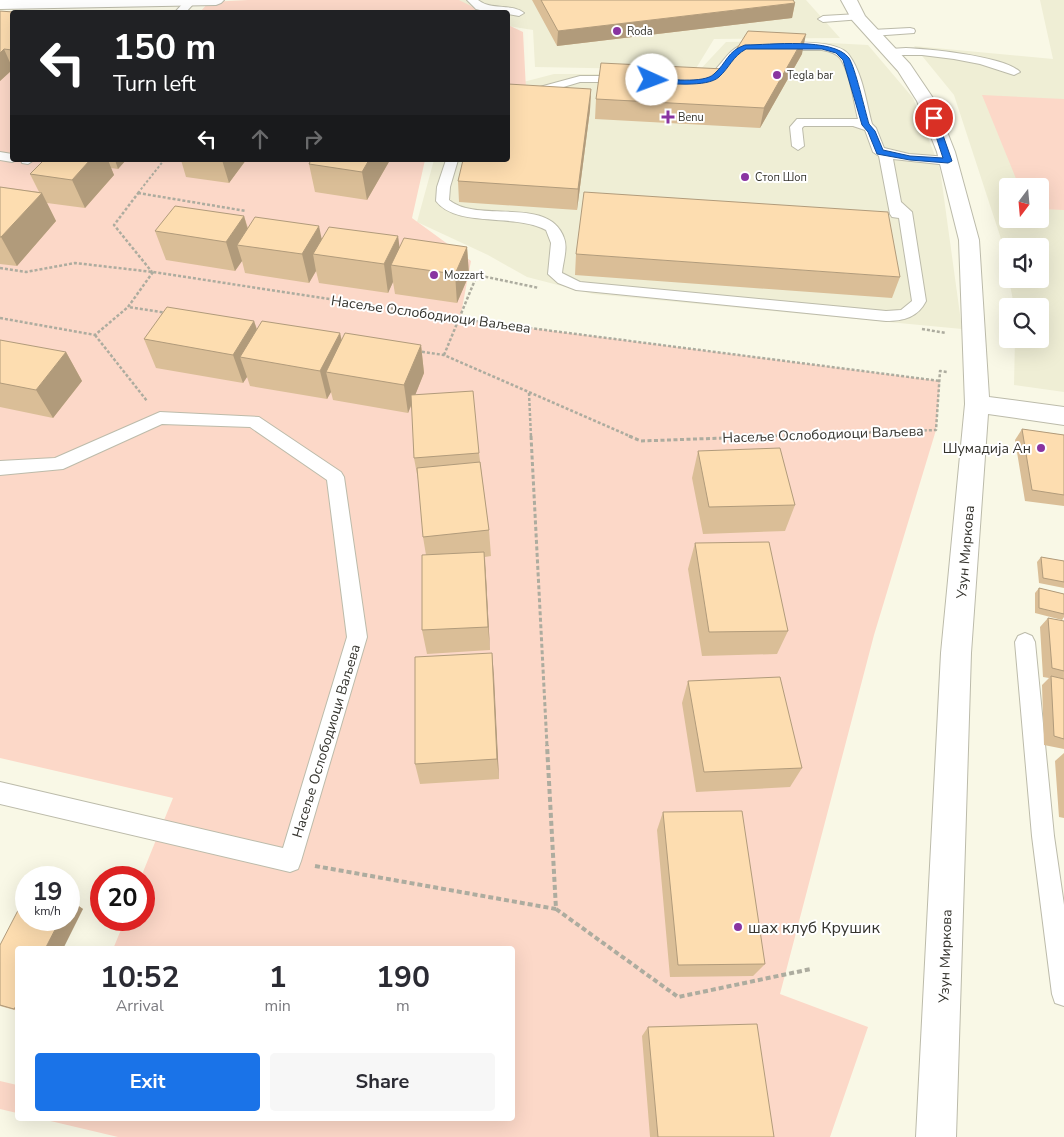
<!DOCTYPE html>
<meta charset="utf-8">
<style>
:root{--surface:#fff;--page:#f7f7f7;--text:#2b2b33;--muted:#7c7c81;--accent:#1a73e8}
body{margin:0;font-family:"Nunito Sans",sans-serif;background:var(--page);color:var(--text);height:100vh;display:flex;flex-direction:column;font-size:19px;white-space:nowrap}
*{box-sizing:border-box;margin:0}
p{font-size:16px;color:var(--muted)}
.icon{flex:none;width:28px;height:28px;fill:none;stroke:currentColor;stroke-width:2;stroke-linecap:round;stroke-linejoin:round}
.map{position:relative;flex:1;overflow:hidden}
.side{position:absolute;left:15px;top:946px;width:500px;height:175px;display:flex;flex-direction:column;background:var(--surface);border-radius:5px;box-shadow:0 5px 20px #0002}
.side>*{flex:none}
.hud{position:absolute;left:10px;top:10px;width:500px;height:152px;border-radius:5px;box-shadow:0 5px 20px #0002;background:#202124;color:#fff;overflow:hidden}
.needle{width:32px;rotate:196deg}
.buttons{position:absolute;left:999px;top:178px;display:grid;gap:10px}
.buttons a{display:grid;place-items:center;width:50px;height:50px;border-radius:5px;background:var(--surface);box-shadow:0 5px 20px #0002;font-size:25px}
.speed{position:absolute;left:15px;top:866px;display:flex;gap:10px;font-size:25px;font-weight:700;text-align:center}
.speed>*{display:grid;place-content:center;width:65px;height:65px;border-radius:50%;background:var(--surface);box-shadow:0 5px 20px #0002;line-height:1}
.speed small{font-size:12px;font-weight:400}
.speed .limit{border:8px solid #d22;background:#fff;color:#111}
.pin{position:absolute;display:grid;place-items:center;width:42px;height:42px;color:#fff;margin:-21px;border:2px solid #fff;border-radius:50%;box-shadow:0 1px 5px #0007}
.me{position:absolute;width:55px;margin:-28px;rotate:92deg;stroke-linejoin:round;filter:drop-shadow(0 0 4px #0008)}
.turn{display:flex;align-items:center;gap:18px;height:105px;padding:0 20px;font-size:22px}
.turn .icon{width:65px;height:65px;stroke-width:2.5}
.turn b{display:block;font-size:35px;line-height:42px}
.lanes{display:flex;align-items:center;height:48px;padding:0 20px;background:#0003;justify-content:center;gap:25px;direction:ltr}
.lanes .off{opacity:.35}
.eta{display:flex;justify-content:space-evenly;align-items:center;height:85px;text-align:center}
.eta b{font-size:30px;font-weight:700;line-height:35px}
.cta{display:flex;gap:10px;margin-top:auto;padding:10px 20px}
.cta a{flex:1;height:58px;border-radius:5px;background:var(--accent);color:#fff;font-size:20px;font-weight:700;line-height:58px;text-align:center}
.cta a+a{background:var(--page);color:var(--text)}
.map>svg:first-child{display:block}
.built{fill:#efeed5;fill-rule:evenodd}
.green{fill:#fcd8c8}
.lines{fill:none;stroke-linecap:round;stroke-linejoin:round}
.service-casing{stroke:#bcbbaa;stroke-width:2}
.tertiary-casing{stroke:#bcbbaa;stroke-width:2}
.path-far3{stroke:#adac9f;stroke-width:2;stroke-dasharray:2.5 2;stroke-linecap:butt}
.path-far2{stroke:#adac9f;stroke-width:2.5;stroke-dasharray:3 2;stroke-linecap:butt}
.path-far1{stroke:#adac9f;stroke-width:3;stroke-dasharray:4 2.5;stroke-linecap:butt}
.path{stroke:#adac9f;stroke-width:4;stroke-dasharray:5 3;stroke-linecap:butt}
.service{fill:#fff;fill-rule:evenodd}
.tertiary{fill:#fff;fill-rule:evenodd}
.wall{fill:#dabe97}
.shaded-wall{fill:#b19b7b}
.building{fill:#fdddb0;stroke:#b19b7b}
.route{fill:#1a73e8;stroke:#114b97}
.poi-dot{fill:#8934a1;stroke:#fff;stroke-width:2}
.labels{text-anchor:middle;stroke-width:4;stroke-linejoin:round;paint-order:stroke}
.far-poi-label{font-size:11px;fill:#34332d;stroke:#fff;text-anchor:start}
.street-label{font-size:14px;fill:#34332d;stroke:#fff}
.poi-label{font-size:14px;fill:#34332d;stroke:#fff;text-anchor:end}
.near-poi-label{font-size:16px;fill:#34332d;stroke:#fff;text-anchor:start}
</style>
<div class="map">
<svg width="1064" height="1137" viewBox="0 0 1064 1137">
<rect width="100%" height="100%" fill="#f9f8e6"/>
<path class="built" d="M458,0H806L840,38L714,39L695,70L535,67L533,30L508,26V12H454Z
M1040,0H1064V392L1014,385L1015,339H1040V306H1014L1009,279H1040V246H1008L1007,269L1003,245L954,95L914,46L1053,59ZM1008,186H1040V219H1008Z
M792,41L868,45L913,98L940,169L962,329L593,294L527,277L488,255L417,222L434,160H508V86L554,74H696L726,42Z"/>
<path class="green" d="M248,0H459L483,12H200L209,2Z
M137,11L12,12V160H425L412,218L471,261L460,319L940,381L936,430L874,635L780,994L868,1027L830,1137H118L42,1119H512V949H113L125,920H144V878L141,877L173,798L0,758V12Z
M508,25L523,32L526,89H508Z
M982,95L1064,99V210L1040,209V186H1019Z
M0,1081L17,1085V1113L0,1109Z"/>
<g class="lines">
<g class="service-casing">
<path id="service" d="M186,0L196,1L186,12H175Z
M467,0H478C491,11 513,3 524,13L519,16L508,14V12L480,10L476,9Z
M858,14L862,15L863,17L862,19L823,22L818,19L823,16Z
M910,28L914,29L915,31L914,33L872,36L867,33L872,30Z
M745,44C768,44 836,36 849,55C863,74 866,102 872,124L876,128L884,148L909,154L948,157L954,161L948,165L893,159L901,202L912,212L926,301C918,317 904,321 886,321L576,290L558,283L548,274L551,243L546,230C515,213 456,228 436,201L437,187L446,160H458L450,187L449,200C478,224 549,195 564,238C568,248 563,262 562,273L580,282L886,311L901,310L912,301L899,218L892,217L890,214L879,156L873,152L865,130L853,126H804L802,128L804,146L798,150L792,146L790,127L797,119H858C854,103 850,72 840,58C836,53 828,51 822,50H747C730,59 721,90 698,84L696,82C701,77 708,76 713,72C724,62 729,48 745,44Z
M906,48C929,49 1005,56 1020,72L1014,75L980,64L954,59L922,55H890L884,52L890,49Z
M580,76H624L630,79L624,82H580L537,95L508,97V91L536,88Z
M0,152L12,154V160H17L12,162L0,160Z
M21,160H34L28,164L22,163Z
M160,412L259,417L341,472L344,477L367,637L301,861L298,869L290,872L0,804V782L283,848L347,637L327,480L250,427L162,424L63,469L0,475V461L55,458Z
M1025,633L1032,636L1035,642L1054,836L1064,905V1006L1055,1003L1052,994L1032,836L1015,642L1018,636Z"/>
</g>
<g class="tertiary-casing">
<path id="tertiary" d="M0,0H224L221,3L216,5L0,9Z
M841,0H857L865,16L910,64L935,101L955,152L979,240L989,397L1064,407V425L988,414L971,653L956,1137H916L941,653L965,404L959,240L937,152L917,101L898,71L852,20Z"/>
</g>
<path class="path-far3" d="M138,193L164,160"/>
<path class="path-far2" d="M139,192L114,225L152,272
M138,193L246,211
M0,268L26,272L75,263L153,272L460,319L940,381
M153,272L128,307L167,313
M0,318L95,335L128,307
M922,329L946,333
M95,335L147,401
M417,351L444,355L632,437
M444,355L477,275L539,288
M529,393L531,437
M744,437L936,430L940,371L947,372"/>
<path class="path-far1" d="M531,436L547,746
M629,436L641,441L778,436"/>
<path class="path" d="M315,866L556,909L547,745
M556,909L678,997L811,969"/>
<use href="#service" class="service"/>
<use href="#tertiary" class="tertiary"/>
</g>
<path class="wall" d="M532,0H793L795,3L792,18L557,46Z
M0,11L13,12L12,70L0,81Z
M802,54L760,128L595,119L596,99L724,69Z
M591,89L590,110L577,210L459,202L458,181Z
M44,160H126L118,169L111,168L114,175L85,208L47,203L56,221L17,266L0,264V187L39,192L30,174Z
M181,160H246L229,183L186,177Z
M311,160H390L367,200L315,192L309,164Z
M244,216L248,228L322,238L398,236L399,248L467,247L469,275L457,303L395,294L393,282L388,293L319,283L316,271L309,283L245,273L242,261L235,271L166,260L155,231Z
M576,254L900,277L892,298L575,275Z
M254,321L257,329L340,333L342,341L421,345L424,373L415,395L479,453L489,530L491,556L485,557L490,650L427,654L422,630L426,555L423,537L419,485L414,458L412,404L408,413L333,400L331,392L327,399L250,386L247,377L243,383L156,368L144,339Z
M66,352L82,381L53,418L0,407V383Z
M1022,429L1064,435V506L1025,501L1015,440Z
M698,451L795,505L785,531L703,534L692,478Z
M695,543L788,631L777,654L702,656L688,569Z
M1041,557L1064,561V588L1039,583L1037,562Z
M1039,588L1064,594V617L1062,620L1035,613V593Z
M1048,618L1064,621V749L1044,745L1042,685L1049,678L1043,677L1040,627Z
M492,653L499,779L420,784L415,764Z
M688,681L802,768L790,787L696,792L682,703Z
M1064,753V818L1059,817L1055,761Z
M663,812L765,964L753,976L670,977L657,830Z
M70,900L83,909L18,949V1011L0,1006V945Z
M648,1027L774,1137H650L642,1036Z"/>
<path class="shaded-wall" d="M795,3L792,18L557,46L558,31Z
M806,34L802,54L760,128L764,108Z
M4,49L12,67V70L0,81V53Z
M591,89L590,110L577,210L578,189Z
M90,160H108L114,175L85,208L72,180Z
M115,160H126L118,169Z
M222,160H246L229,183Z
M369,160H390L367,200L362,172Z
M42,193L56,221L17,266L1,237Z
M244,216L252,245H237L242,261L235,271L226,242Z
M319,226L325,255L313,254L316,271L309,283L302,254Z
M398,236L402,265H391L393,282L388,293L384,264Z
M467,247L469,275L457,303L455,274Z
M254,321L263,349L240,357L247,377L243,383L233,355Z
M340,333L346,362L326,372L331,392L327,399L320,371Z
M421,345L424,373L408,413L404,385Z
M66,352L82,381L53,418L36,390Z
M484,552L486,577L490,650L488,627Z
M492,653L494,676L499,779L497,759Z
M70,900L83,909L63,949H45L60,920H69V903Z
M18,1003V1010L14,1009Z"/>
<path class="building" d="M541,0H793L795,3L558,31Z
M0,11L13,12L12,50L4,49L0,53Z
M748,31L806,34L764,108L596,99L601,63L724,69Z
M508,84L591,89L578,189L458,181L463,160H508Z
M44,160H90L72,180L30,174Z
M311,160H369L362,172L309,164Z
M0,187L42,193L1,237H0Z
M584,192L888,212L900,277L576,254Z
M175,206L244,216L226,242L155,231Z
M255,217L319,226L302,254L237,245Z
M329,227L398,236L384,264L313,254Z
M404,238L467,247L455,274L391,265Z
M167,307L254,321L233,355L144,339Z
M262,321L340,333L320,371L240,357Z
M345,333L421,345L404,385L326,372Z
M0,340L66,352L36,390L0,383Z
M473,391L479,453L414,458L411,395Z
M1022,429L1064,435V495L1032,490Z
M780,448L795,505L709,507L698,451Z
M480,462L489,530L423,537L417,468Z
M769,542L788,631L709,632L695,543Z
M484,552L488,627L422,630V555Z
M1041,557L1064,561V582L1043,578Z
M1039,588L1064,594V614L1039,608Z
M1048,618L1064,621V671L1052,668Z
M492,653L497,759L415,764V657Z
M1051,676L1064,679V739L1054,736Z
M780,677L802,768L704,772L688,681Z
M742,811L765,964L678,965L663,812Z
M26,895V920H60L45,949H18V1003L14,1009L0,1005V945Z
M757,1024L774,1137H658L648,1027Z"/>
<path class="route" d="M745,45C770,45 833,37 849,58C855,67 865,111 869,124L875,131L883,150L910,156L943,158L930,118L934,116L937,118L952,161L948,163L910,160L877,154L868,132L862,125L843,60L836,53L822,49H746C732,57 730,67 719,77C707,88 668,83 652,83L649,80L652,78C667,79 704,84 714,74C727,63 727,51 745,45Z"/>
<g class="poi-dot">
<circle cx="617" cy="31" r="5"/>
<circle cx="777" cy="75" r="5"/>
<path d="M665.5 109.5h5v5h5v5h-5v5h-5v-5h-5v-5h5z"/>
<circle cx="745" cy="177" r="5"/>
<circle cx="434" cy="275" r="5"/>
<circle cx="1041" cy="448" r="5"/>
<circle cx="738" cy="927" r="5"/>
</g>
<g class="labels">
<g class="far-poi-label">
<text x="627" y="35">Roda</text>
<text x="787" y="79">Tegla bar</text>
<text x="678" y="121">Benu</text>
<text x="755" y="181">Стоп Шоп</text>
<text x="444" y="279">Mozzart</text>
</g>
<g class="street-label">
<text transform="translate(431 314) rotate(8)" y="5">Насеље Ослободиоци Ваљева</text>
<text transform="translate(823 434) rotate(-2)" y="5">Насеље Ослободиоци Ваљева</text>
<text transform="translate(965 552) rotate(-85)" y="5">Узун Миркова</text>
<text transform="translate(326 741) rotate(-73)" y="5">Насеље Ослободиоци Ваљева</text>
<text transform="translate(945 956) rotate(-88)" y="5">Узун Миркова</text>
</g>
<g class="poi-label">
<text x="1031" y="453">Шумадија Ан</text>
</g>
<g class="near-poi-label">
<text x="748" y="933">шах клуб Крушик</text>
</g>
</g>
</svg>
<div class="buttons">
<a><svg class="needle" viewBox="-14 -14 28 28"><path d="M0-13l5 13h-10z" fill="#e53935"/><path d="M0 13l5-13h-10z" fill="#7c7c81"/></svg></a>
<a><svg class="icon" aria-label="sound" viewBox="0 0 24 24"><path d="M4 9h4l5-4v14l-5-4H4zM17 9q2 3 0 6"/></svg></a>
<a><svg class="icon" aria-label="search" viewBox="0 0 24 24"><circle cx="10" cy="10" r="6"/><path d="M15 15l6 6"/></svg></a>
</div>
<div class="speed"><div>19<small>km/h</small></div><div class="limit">20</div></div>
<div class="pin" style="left:934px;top:118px;background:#d93025"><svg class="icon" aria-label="arrive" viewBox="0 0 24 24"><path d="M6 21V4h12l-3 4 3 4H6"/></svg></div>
<svg class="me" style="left:652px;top:80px" viewBox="-20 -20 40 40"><circle r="19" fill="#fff"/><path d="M0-13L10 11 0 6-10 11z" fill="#1a73e8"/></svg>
<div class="hud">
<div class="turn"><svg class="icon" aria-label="left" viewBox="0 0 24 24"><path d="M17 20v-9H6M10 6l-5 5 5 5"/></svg><div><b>150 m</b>Turn left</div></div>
<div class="lanes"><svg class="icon" aria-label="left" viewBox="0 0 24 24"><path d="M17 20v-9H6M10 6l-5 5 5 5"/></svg><svg class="icon off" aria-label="ahead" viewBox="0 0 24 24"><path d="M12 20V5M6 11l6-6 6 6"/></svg><svg class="icon off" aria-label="right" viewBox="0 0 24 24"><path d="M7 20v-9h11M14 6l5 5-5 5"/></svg></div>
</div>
<section class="side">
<div class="eta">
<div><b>10:52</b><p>Arrival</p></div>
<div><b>1</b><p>min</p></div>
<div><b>190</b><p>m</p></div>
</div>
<div class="cta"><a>Exit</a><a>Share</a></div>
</section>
</div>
